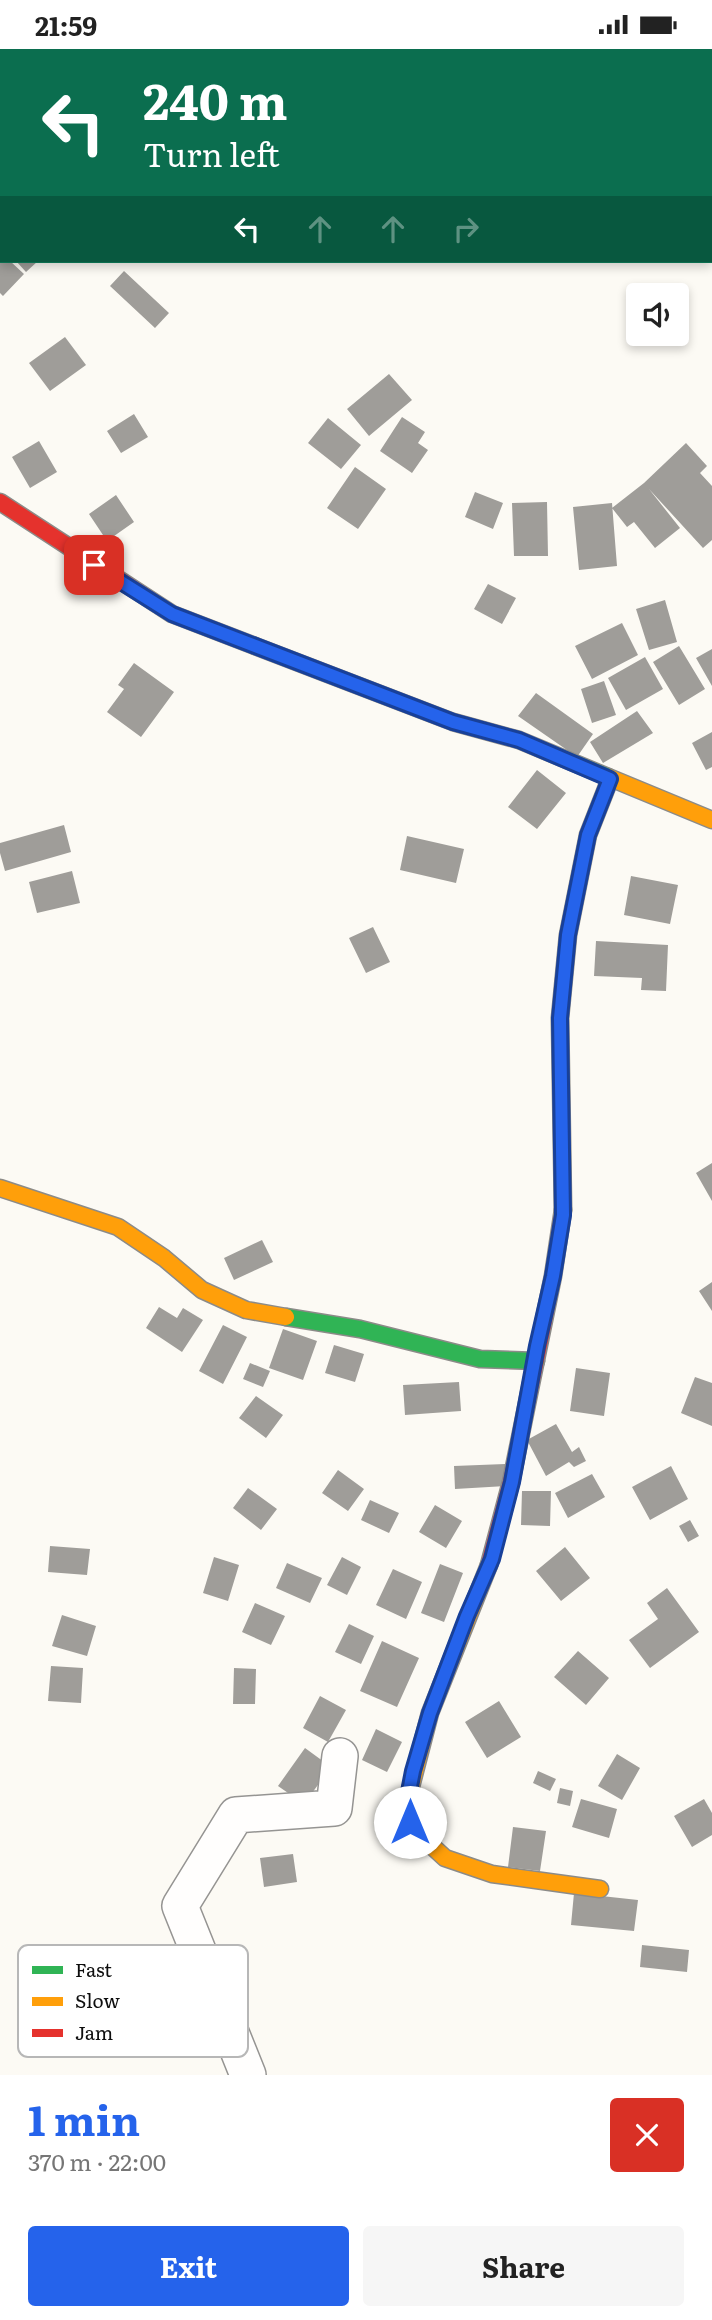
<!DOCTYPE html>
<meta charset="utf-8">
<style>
:root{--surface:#fff;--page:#f6f6f6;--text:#222;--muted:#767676;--accent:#2563eb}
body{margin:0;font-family:Literata,serif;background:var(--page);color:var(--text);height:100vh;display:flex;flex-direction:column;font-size:26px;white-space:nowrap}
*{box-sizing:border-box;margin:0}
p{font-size:23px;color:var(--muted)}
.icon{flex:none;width:38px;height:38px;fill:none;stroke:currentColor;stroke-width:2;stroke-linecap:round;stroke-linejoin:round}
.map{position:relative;height:2026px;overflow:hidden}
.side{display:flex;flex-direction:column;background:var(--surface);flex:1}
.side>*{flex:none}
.top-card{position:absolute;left:0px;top:0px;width:712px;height:214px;box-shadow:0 4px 10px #0003;background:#0b6e4f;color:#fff;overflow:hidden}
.fabs{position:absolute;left:626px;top:234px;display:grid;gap:14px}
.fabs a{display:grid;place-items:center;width:63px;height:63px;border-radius:7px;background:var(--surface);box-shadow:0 4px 10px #0003;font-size:35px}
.pin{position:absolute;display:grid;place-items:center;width:60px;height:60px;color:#fff;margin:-30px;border-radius:14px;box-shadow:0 4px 10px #0006}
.me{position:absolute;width:77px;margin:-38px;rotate:0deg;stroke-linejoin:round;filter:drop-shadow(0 0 5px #0008)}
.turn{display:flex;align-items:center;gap:24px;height:147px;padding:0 28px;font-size:32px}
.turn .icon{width:91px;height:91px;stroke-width:2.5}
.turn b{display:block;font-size:49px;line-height:60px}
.lanes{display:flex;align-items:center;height:66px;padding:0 28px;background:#0003;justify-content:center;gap:35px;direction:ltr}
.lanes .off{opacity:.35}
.round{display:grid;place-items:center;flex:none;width:74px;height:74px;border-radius:7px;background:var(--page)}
.head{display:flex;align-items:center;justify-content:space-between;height:119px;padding:0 28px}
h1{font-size:42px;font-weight:700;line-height:52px;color:var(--accent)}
.button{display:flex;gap:14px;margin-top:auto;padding:14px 28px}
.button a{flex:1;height:80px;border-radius:7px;background:var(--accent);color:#fff;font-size:28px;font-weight:700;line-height:80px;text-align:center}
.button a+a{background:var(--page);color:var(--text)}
.status{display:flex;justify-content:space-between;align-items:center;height:49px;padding:0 35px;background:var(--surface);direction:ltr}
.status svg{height:19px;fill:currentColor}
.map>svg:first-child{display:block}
.building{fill:#9f9d99}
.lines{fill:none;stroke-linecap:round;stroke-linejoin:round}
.street-casing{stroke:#959492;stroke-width:38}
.fast-casing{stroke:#8c8b88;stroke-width:19}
.slow-casing{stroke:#8c8b88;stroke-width:19}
.jam-casing{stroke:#8c8b88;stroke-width:19}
.street{stroke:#fffefd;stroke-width:35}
.fast{stroke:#30b455;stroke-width:16}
.slow{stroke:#ff9f0a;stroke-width:16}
.jam{stroke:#e5322d;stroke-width:16}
.route-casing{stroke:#184099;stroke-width:18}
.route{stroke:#2563eb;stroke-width:12}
.key{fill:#fff;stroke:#b7b7b7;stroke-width:2}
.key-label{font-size:19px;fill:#0e0e0e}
</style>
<div class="status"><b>21:59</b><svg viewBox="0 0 49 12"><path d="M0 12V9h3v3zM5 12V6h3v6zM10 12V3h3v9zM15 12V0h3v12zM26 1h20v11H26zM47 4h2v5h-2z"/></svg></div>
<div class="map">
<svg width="712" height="2026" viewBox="0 0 712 2026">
<rect width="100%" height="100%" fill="#fcfaf4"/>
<path class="building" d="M0,212H10L24,225L3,247L0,244Z
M16,212H38L26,223Z
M124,222L169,264L155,279L110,237Z
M65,288L86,316L50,342L29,314Z
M389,325L412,351L369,387L347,360Z
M134,365L148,388L121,404L107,382Z
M402,368L425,383L418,394L428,401L412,424L380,402Z
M328,369L361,396L341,420L308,394Z
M39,392L57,423L30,439L12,408Z
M686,394L707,417L700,424L712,437V491L703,499L649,440L680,479L655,499L634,473L627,478L612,459L644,434Z
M355,418L386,440L358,480L327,459Z
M475,443L503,454L493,480L465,468Z
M116,446L134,473L107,492L89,465Z
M547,453L548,507H514L512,454Z
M612,454L617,517L579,521L573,458Z
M488,535L516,549L502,575L474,560Z
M665,551L677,593L649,601L636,560Z
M622,574L638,606L592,630L575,597Z
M679,597L705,640L679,656L653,613Z
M712,600V637L696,609Z
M645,608L663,640L626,661L608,629Z
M134,614L174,643L141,688L107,663L124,640L118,636Z
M604,632L616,666L592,674L581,640Z
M536,644L593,685L577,708L518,667Z
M637,662L653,684L603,714L590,693Z
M712,683V718L706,721L692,694Z
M537,721L566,744L537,780L508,758Z
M64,776L71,803L5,822L0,804V794Z
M407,787L464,800L456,834L400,821Z
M72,822L80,854L37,864L29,833Z
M631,827L678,836L670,875L624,866Z
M373,878L390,913L366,924L349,889Z
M596,892L668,896L666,942L641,941L642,929L594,927Z
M712,1114V1152L696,1124Z
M262,1191L273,1213L234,1231L224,1209Z
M712,1233V1262L699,1242Z
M159,1258L177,1269L183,1259L203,1271L182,1303L146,1279Z
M223,1276L247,1288L223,1335L199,1322Z
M283,1280L317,1292L303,1331L269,1319Z
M334,1296L364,1305L355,1333L325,1324Z
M250,1314L270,1322L263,1338L243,1330Z
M576,1319L610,1324L604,1367L570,1362Z
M695,1328L712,1334V1377L681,1364Z
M459,1333L461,1362L405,1366L403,1336Z
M256,1347L283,1366L266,1389L239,1369Z
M556,1375L572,1403L579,1398L586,1412L574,1418L569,1413L546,1427L527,1391Z
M505,1415L506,1437L455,1440L454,1417Z
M671,1417L688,1450L650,1471L632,1438Z
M338,1421L364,1440L348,1462L322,1444Z
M592,1425L605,1448L568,1469L555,1444Z
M248,1439L277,1460L261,1481L233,1459Z
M522,1442H551L550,1477L521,1476Z
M370,1451L399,1464L389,1484L361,1471Z
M435,1456L462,1472L446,1499L419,1483Z
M690,1471L699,1487L688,1493L679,1477Z
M50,1497L90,1500L87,1526L48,1523Z
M565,1498L590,1529L561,1552L536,1522Z
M214,1508L239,1516L228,1552L203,1544Z
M342,1508L361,1518L347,1546L327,1536Z
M287,1514L322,1529L310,1554L276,1539Z
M440,1515L463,1524L444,1573L421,1564Z
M393,1520L422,1533L406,1570L376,1556Z
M667,1539L699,1583L650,1619L629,1591L658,1570L647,1554Z
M255,1554L285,1567L271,1596L242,1583Z
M62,1566L96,1577L87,1607L52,1597Z
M349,1575L374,1587L361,1615L335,1603Z
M382,1592L419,1609L397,1658L360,1642Z
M578,1602L609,1629L586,1656L554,1628Z
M51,1617L83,1619L81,1654L48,1652Z
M234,1619L256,1620L255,1655H233Z
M320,1647L346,1661L328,1693L303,1679Z
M499,1652L521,1688L487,1709L465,1673Z
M376,1680L402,1693L387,1723L362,1711Z
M305,1699L331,1718L304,1755L278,1737Z
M617,1705L640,1719L622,1751L598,1737Z
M538,1722L556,1730L550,1742L533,1734Z
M560,1739L573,1742L570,1757L557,1754Z
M581,1750L617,1760L609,1789L572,1778Z
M704,1750L712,1764V1786L692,1798L674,1767Z
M513,1778L546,1782L540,1822L508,1818Z
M293,1805L297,1833L264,1838L260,1809Z
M574,1844L638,1851L634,1882L571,1876Z
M642,1896L689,1901L687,1923L640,1918Z"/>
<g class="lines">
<g class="street-casing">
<path id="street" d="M248,2026L180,1857L236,1766L334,1759L340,1707"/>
</g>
<g class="fast-casing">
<path id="fast" d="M255,597L453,673L519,691L608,728
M563,1161L560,969L568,886L588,786L610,730
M286,1268L360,1280L480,1310L536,1312"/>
</g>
<g class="slow-casing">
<path id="slow" d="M608,728L712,771
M0,1139L118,1178L164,1209L202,1241L246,1261L286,1268
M489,1516L430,1664L407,1753L410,1773L420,1786L445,1809L492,1825L600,1840"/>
</g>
<g class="jam-casing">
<path id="jam" d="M0,453L172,565L255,597
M489,1516L511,1433L553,1227L563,1161"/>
</g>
<use href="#street" class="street"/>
<use href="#fast" class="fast"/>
<use href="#slow" class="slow"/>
<use href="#jam" class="jam"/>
</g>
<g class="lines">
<g class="route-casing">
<path id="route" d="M94,516L172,565L453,673L519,691L610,730L588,786L568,886L560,969L563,1166L553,1227L537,1297L512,1433L492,1510L467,1567L430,1664L413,1722L407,1753L410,1773"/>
</g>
<use href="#route" class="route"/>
</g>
<rect x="18" y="1896" width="230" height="112" rx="10" class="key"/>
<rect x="32" y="1917" width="31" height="8" fill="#30b455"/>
<rect x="32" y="1948" width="31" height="9" fill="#ff9f0a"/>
<rect x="32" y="1980" width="31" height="8" fill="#e5322d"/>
<g class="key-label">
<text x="75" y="1928">Fast</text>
<text x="75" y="1959">Slow</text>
<text x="75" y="1991">Jam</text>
</g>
</svg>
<div class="fabs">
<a><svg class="icon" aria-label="sound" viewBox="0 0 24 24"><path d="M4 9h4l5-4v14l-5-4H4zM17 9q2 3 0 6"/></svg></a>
</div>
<div class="pin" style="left:94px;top:516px;background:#d93025"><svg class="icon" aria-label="arrive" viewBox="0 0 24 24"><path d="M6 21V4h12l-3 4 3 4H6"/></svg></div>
<svg class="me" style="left:410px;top:1773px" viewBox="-20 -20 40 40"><circle r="19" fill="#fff"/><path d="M0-13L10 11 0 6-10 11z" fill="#2563eb"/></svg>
<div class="top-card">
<div class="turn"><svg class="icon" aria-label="left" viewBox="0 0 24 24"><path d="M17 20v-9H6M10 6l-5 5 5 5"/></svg><div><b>240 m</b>Turn left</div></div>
<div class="lanes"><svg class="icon" aria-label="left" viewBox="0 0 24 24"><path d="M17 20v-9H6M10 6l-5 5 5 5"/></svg><svg class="icon off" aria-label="ahead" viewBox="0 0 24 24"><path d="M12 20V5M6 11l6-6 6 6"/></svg><svg class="icon off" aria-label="ahead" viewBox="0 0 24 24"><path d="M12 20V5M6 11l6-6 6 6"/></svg><svg class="icon off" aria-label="right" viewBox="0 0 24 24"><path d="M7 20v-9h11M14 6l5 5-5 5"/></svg></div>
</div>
</div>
<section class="side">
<div class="head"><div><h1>1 min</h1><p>370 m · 22:00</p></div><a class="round" style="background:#d93025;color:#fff"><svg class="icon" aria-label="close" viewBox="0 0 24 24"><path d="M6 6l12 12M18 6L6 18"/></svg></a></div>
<div class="button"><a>Exit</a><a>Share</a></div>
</section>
